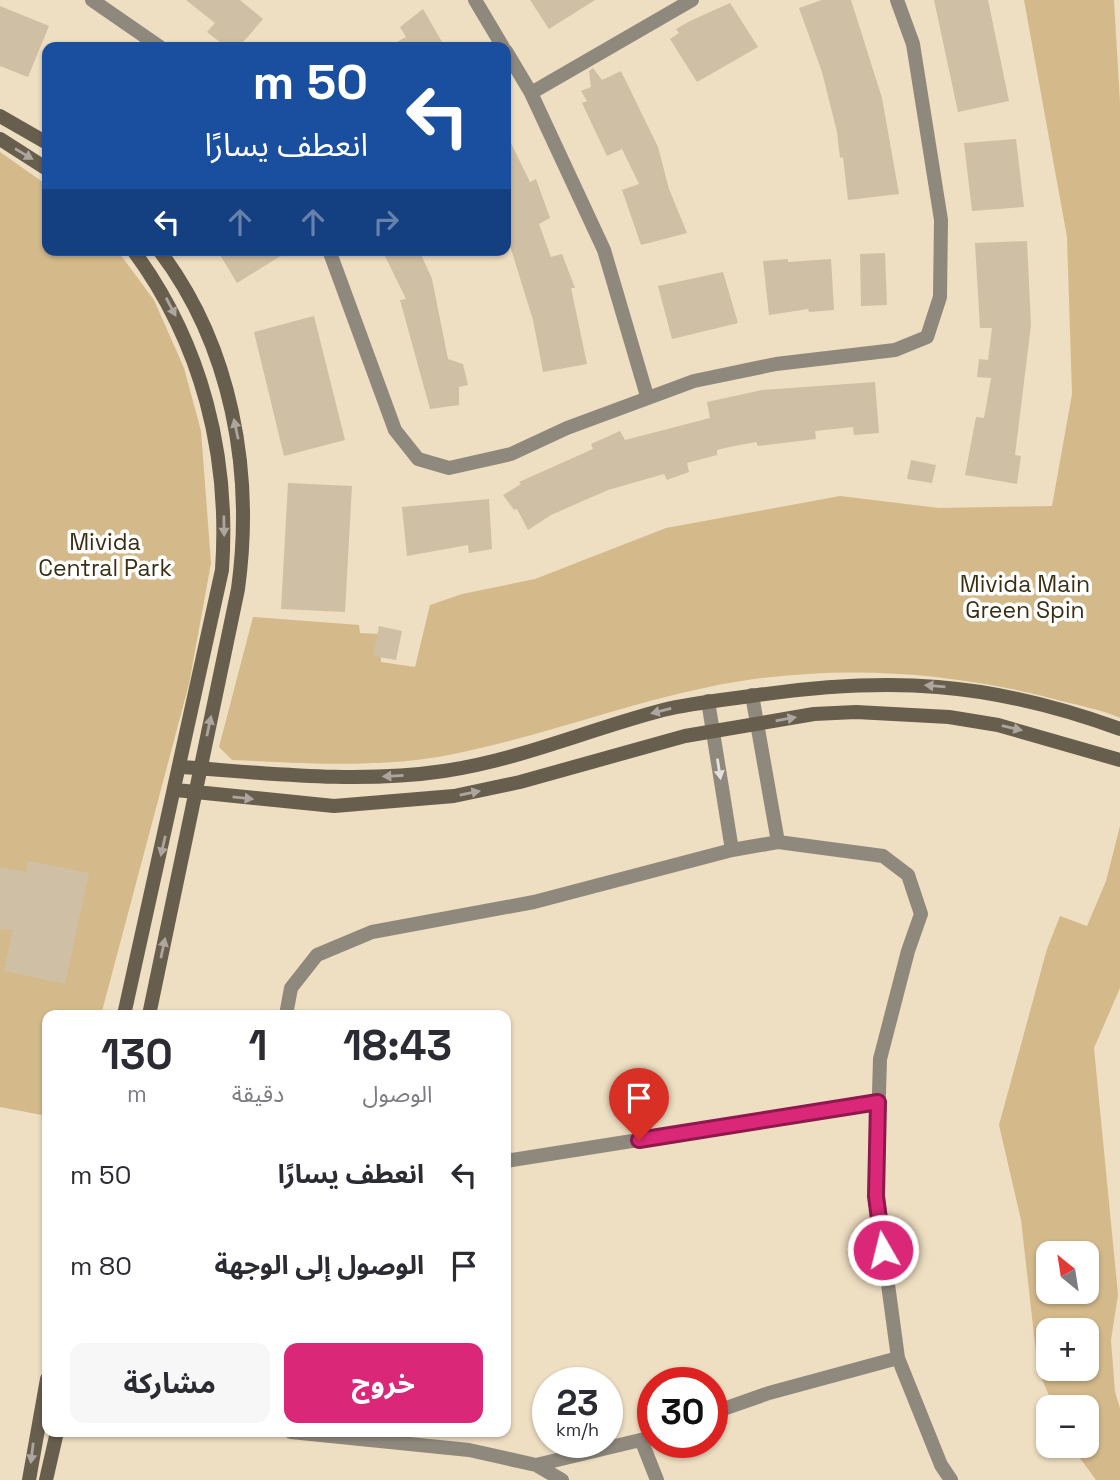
<!DOCTYPE html>
<html lang="ar">
<meta charset="utf-8">
<style>
:root{--surface:#fff;--page:#f7f7f7;--text:#2b2b33;--muted:#7c7c81;--accent:#db2777}
body{margin:0;font-family:"Space Grotesk","Noto Sans Arabic",sans-serif;background:var(--page);color:var(--text);direction:rtl;height:100vh;display:flex;flex-direction:column;font-size:26px;white-space:nowrap}
*{box-sizing:border-box;margin:0}
p{font-size:23px;color:var(--muted)}
.icon{flex:none;width:38px;height:38px;fill:none;stroke:currentColor;stroke-width:2;stroke-linecap:round;stroke-linejoin:round}
.map{position:relative;flex:1;overflow:hidden;direction:ltr}
.panel{position:absolute;left:42px;top:1010px;width:469px;height:427px;display:flex;flex-direction:column;background:var(--surface);border-radius:14px;box-shadow:0 2px 5px #0004;direction:rtl}
.panel>*{flex:none}
.banner{position:absolute;left:42px;top:42px;width:469px;height:214px;border-radius:14px;box-shadow:0 2px 5px #0004;direction:rtl;background:#1a4fa0;color:#fff;overflow:hidden}
.needle{width:46px;rotate:330deg}
.tools{position:absolute;left:1036px;top:1241px;display:grid;gap:14px}
.tools a{display:grid;place-items:center;width:63px;height:63px;border-radius:14px;background:var(--surface);box-shadow:0 2px 5px #0004;font-size:35px}
.speed{position:absolute;left:532px;top:1367px;display:flex;gap:14px;font-size:35px;font-weight:700;text-align:center}
.speed>*{display:grid;place-content:center;width:91px;height:91px;border-radius:50%;background:var(--surface);box-shadow:0 2px 5px #0004;line-height:1}
.speed small{font-size:18px;font-weight:400}
.speed .limit{border:10px solid #d22;background:#fff;color:#111}
.pin{position:absolute;display:grid;place-items:center;width:60px;height:60px;color:#fff;margin:-72px -30px;border-radius:50% 50% 50% 0;rotate:-45deg;box-shadow:0 0 7px #0007}
.pin .icon{rotate:45deg}
.me{position:absolute;width:77px;margin:-38px;rotate:352deg;stroke-linejoin:round;filter:drop-shadow(0 0 5px #0008)}
.turn{display:flex;align-items:center;gap:24px;height:147px;padding:0 28px;font-size:32px}
.turn .icon{width:91px;height:91px;stroke-width:2.5}
.turn b{display:block;font-size:49px;line-height:60px}
.lanes{display:flex;align-items:center;height:66px;padding:0 28px;background:#0003;justify-content:center;gap:35px;direction:ltr}
.lanes .off{opacity:.35}
.eta{display:flex;justify-content:space-evenly;align-items:center;height:119px;text-align:center}
.eta b{font-size:42px;font-weight:700;line-height:49px}
.action{display:flex;gap:14px;margin-top:auto;padding:14px 28px}
.action a{flex:1;height:80px;border-radius:14px;background:var(--accent);color:#fff;font-size:28px;font-weight:700;line-height:80px;text-align:center}
.action a+a{background:var(--page);color:var(--text)}
ul{padding:0;list-style:none}
li{display:flex;align-items:center;gap:21px;height:91px;padding:0 28px}
li div{flex:1}
li b{display:block;font-size:26px}
li em{font-style:normal}
.map>svg:first-child{display:block}
.green{fill:#d4ba8b;fill-rule:evenodd}
.building{fill:#cfbfa4}
.lines{fill:none;stroke-linecap:round;stroke-linejoin:round}
.street{stroke:#8f887d;stroke-width:14}
.secondary{stroke:#685e4e;stroke-width:14}
.oneway{fill:#aca69e}
.oneway2{fill:#e3e1de}
.route-casing{stroke:#8e194d;stroke-width:18}
.route{stroke:#db2777;stroke-width:12}
.labels{text-anchor:middle;stroke-width:7;stroke-linejoin:round;paint-order:stroke}
.park-label{font-size:23px;fill:#3c2e13;stroke:#fff}
</style>
<div class="map">
<svg width="1120" height="1480" viewBox="0 0 1120 1480">
<rect width="100%" height="100%" fill="#eedec2"/>
<path class="green" d="M1024,0H1114L1120,103V718C1100,709 1076,705 1054,699C940,669 820,663 704,688C614,707 528,741 438,757C369,768 301,763 232,760L219,747L253,617L359,625L360,633L380,634L381,662L415,667L430,605L462,594L535,579L666,528L840,496L939,508L1052,506L1072,394L1067,237Z
M0,152L47,185V250H117L154,300L184,368L201,431L211,563L189,684L101,1015H47V1116L0,1107Z
M1120,826V988L1094,1048L1118,1295L1111,1340L1115,1392L1120,1408V1480H1096L1071,1446H1087V1407H1054L1038,1370L1021,1220L999,1125L1047,949L1060,916L1087,926L1106,881ZM1048,1253H1087V1292H1048ZM1048,1330H1087V1368H1048Z"/>
<path class="building" d="M186,0H240L263,19L239,47H226L207,32L215,23Z
M530,0H595L549,29Z
M822,0H851L882,98L899,194L848,200L843,157L840,158L837,132L822,72L799,8Z
M934,0H988L1009,101L958,112Z
M730,3L758,47L697,82L670,39L679,33L676,29L690,21Z
M0,6L49,26L28,77L0,66Z
M423,9L445,47H388L406,37L400,27Z
M593,68L602,80L621,71L658,147L669,189L687,233L641,245L622,190L639,184L622,149L607,156L582,103L587,101L581,91L591,87L589,71Z
M506,133L530,182L536,179L550,218L539,224L551,257L562,254L575,288H571L587,364L543,372L533,320L506,233Z
M1016,139L1024,207L972,211L964,143Z
M1027,241L1031,325L1015,455L1021,456L1017,484L965,475L976,417L984,418L991,378L977,377L979,359L988,360L992,328H980L975,243Z
M217,250H290L237,283Z
M382,250H419L432,279L448,359L463,364L468,385L459,387V405L430,409L400,300L406,299Z
M885,253L887,305L861,306L860,254Z
M788,259V262L831,259L834,310L809,312L808,309L769,315L763,261Z
M723,272L738,323L672,339L658,286Z
M314,316L345,440L284,456L254,332Z
M875,382L879,433L854,435L853,427L815,431L816,439L758,446L756,442L729,447L717,450V455L687,463L689,472L667,480L664,474L608,490L551,515L528,530L517,509L514,510L503,495L521,484L519,482L593,449L591,444L620,431L625,440L710,418L707,402L762,390Z
M911,460L936,465L932,483L907,479Z
M288,483L352,486L345,612L281,609Z
M489,499L492,549L469,553L468,545L407,556L402,507Z
M379,626L402,631L396,660L373,656Z
M28,861L89,873L65,984L4,971L13,930L0,929V867L26,872Z"/>
<g class="lines">
<path class="street" d="M92,0L160,47
M475,0L503,47
M506,51L531,93L604,250L647,396
M531,93L692,0
M329,250L395,430L418,459L449,468L511,454L567,428L694,381L776,364L895,350L927,337L940,297L941,220L913,44L897,0
M752,695L778,842
M708,701L732,850
M286,1015L291,988L317,955L372,932L534,902L732,850L778,842L883,856L908,875L921,914L908,951L880,1059L876,1196L898,1358L941,1465L951,1480
M506,1161L878,1102
M712,1413L769,1393L898,1358
M291,1432L469,1450L536,1465L653,1437
M642,1442L657,1480
M536,1465L562,1480"/>
<path class="secondary" d="M0,116L47,143
M0,139L47,169
M181,767C268,773 356,784 444,771C519,760 590,729 663,710C692,703 722,700 751,696C888,676 989,681 1120,729
M176,790L334,806L454,796L520,782L685,736L814,714L856,712L949,717L998,725L1120,760
M124,1015L222,570C230,455 202,343 133,250
M149,1015L238,589C254,472 232,346 159,250
M29,1480L47,1379
M46,1480L57,1432"/>
</g>
<defs><path id="oneway-solid" d="M-6-.8H1V-3.2L6.5 0L1 3.2V.8H-6Z" transform="scale(1.75)"/></defs>
<g class="oneway">
<use href="#oneway-solid" transform="translate(24 154) rotate(31)"/>
<use href="#oneway-solid" transform="translate(171 307) rotate(62)"/>
<use href="#oneway-solid" transform="translate(236 429) rotate(-102)"/>
<use href="#oneway-solid" transform="translate(224 526) rotate(89)"/>
<use href="#oneway-solid" transform="translate(935 686) rotate(-175)"/>
<use href="#oneway-solid" transform="translate(661 711) rotate(166)"/>
<use href="#oneway-solid" transform="translate(786 719) rotate(-10)"/>
<use href="#oneway-solid" transform="translate(209 726) rotate(-78)"/>
<use href="#oneway-solid" transform="translate(1012 728) rotate(13)"/>
<use href="#oneway-solid" transform="translate(393 776) rotate(177)"/>
<use href="#oneway-solid" transform="translate(470 793) rotate(-12)"/>
<use href="#oneway-solid" transform="translate(243 798) rotate(6)"/>
<use href="#oneway-solid" transform="translate(163 846) rotate(103)"/>
<use href="#oneway-solid" transform="translate(163 948) rotate(-78)"/>
<use href="#oneway-solid" transform="translate(32 1453) rotate(97)"/>
</g>
<use class="oneway2" href="#oneway-solid" transform="translate(719 769) rotate(81)"/>
<g class="lines">
<g class="route-casing">
<path id="route" d="M639,1140L878,1102L876,1196L883,1250"/>
</g>
<use href="#route" class="route"/>
</g>
<g class="labels">
<g class="park-label">
<text x="105" y="550">Mivida<tspan x="105" dy="26">Central Park</tspan></text>
<text x="1025" y="592">Mivida Main<tspan x="1025" dy="26">Green Spin</tspan></text>
</g>
</g>
</svg>
<div class="tools">
<a><svg class="needle" viewBox="-14 -14 28 28"><path d="M0-13l5 13h-10z" fill="#e53935"/><path d="M0 13l5-13h-10z" fill="#7c7c81"/></svg></a>
<a>+</a>
<a>−</a>
</div>
<div class="speed"><div>23<small>km/h</small></div><div class="limit">30</div></div>
<div class="pin" style="left:639px;top:1140px;background:#d93025"><svg class="icon" aria-label="arrive" viewBox="0 0 24 24"><path d="M6 21V4h12l-3 4 3 4H6"/></svg></div>
<svg class="me" style="left:883px;top:1250px" viewBox="-20 -20 40 40"><circle r="17" fill="#db2777" stroke="#fff" stroke-width="3"/><path d="M0-11L8 9 0 5-8 9z" fill="#fff"/></svg>
<div class="banner">
<div class="turn"><svg class="icon" aria-label="left" viewBox="0 0 24 24"><path d="M17 20v-9H6M10 6l-5 5 5 5"/></svg><div><b>50 m</b>انعطف يسارًا</div></div>
<div class="lanes"><svg class="icon" aria-label="left" viewBox="0 0 24 24"><path d="M17 20v-9H6M10 6l-5 5 5 5"/></svg><svg class="icon off" aria-label="ahead" viewBox="0 0 24 24"><path d="M12 20V5M6 11l6-6 6 6"/></svg><svg class="icon off" aria-label="ahead" viewBox="0 0 24 24"><path d="M12 20V5M6 11l6-6 6 6"/></svg><svg class="icon off" aria-label="right" viewBox="0 0 24 24"><path d="M7 20v-9h11M14 6l5 5-5 5"/></svg></div>
</div>
<section class="panel">
<div class="eta">
<div><b>18:43</b><p>الوصول</p></div>
<div><b>1</b><p>دقيقة</p></div>
<div><b>130</b><p>m</p></div>
</div>
<ul>
<li><svg class="icon" aria-label="left" viewBox="0 0 24 24"><path d="M17 20v-9H6M10 6l-5 5 5 5"/></svg><div><b>انعطف يسارًا</b></div><em>50 m</em></li>
<li><svg class="icon" aria-label="arrive" viewBox="0 0 24 24"><path d="M6 21V4h12l-3 4 3 4H6"/></svg><div><b>الوصول إلى الوجهة</b></div><em>80 m</em></li>
</ul>
<div class="action"><a>خروج</a><a>مشاركة</a></div>
</section>
</div>
